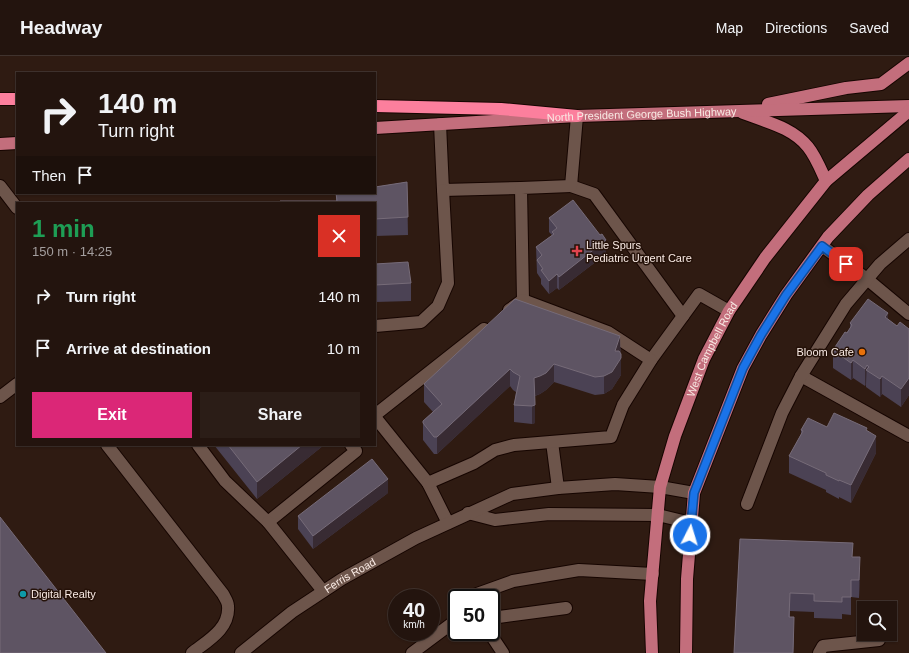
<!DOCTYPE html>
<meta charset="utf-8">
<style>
:root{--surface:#23140e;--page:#2b1d17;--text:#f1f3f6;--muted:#a39e9e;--line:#40332e;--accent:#db2777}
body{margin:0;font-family:Arial,sans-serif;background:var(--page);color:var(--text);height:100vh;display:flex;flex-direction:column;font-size:15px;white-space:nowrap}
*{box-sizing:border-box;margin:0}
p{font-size:13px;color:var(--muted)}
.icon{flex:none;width:22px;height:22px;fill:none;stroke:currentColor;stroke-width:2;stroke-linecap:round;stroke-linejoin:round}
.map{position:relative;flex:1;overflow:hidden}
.drawer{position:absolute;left:16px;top:146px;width:360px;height:244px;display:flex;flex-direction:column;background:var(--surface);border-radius:0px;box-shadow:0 1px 3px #0004,0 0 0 1px var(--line)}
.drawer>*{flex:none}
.hud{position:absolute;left:16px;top:16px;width:360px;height:122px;border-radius:0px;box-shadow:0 1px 3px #0004,0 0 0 1px var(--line);background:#23140e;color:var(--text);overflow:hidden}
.fabs{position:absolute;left:857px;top:545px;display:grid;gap:8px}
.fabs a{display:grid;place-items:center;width:40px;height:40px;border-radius:0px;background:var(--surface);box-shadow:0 1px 3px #0004,0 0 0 1px var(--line);font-size:20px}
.speed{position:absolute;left:388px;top:533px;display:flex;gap:8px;font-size:20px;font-weight:700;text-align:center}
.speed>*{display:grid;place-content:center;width:52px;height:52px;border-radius:50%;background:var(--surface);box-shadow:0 1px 3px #0004,0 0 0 1px var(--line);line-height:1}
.speed small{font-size:10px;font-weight:400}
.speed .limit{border:2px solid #111;border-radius:6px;background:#fff;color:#111}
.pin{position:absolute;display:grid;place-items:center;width:34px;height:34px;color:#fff;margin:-17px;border-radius:8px;box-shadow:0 2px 6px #0006}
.me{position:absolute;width:44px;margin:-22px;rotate:5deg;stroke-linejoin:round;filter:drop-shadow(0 0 3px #0008)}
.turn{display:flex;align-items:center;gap:14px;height:84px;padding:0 16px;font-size:18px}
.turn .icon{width:52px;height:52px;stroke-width:2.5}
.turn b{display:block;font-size:28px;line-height:34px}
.then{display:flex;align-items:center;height:38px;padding:0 16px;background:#0003;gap:8px;font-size:15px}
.round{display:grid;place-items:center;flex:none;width:42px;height:42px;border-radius:0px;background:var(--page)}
.headline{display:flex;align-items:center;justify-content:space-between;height:68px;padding:0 16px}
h1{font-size:24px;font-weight:800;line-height:30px;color:#1e9e55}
.primary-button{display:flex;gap:8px;margin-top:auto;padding:8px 16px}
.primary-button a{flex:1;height:46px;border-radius:0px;background:var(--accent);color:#fff;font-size:16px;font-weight:800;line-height:46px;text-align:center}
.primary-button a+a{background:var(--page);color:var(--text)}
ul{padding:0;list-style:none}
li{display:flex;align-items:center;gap:12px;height:52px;padding:0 16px}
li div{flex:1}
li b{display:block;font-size:15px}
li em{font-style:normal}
header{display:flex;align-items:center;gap:24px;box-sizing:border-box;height:56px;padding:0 20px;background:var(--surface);border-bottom:1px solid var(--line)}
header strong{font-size:19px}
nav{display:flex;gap:22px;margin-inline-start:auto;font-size:14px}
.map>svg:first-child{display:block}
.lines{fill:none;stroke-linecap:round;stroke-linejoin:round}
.minor-casing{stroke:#160501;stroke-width:14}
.major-casing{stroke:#160501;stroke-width:14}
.highway-casing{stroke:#160501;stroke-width:14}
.minor{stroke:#6d554b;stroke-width:12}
.major{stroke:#c36e7c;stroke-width:12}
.highway{stroke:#fc7f9d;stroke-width:12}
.wall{fill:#4b4254}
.shaded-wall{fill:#382b33}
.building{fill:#5e5463;stroke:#766b78}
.route-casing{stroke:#114b97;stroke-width:10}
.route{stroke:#1a73e8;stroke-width:7}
.health-dot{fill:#e0444e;stroke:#251209;stroke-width:1.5}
.food-dot{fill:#e8710a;stroke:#251209;stroke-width:1.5}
.culture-dot{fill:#0f9aa8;stroke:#251209;stroke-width:1.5}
.labels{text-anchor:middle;stroke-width:3;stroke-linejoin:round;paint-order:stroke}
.street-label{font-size:11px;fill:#f9eae4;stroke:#251209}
.poi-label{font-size:11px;fill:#f9eae4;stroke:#251209;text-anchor:start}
</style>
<header>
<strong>Headway</strong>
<nav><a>Map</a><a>Directions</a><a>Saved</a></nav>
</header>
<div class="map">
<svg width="909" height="597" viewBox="0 0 909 597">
<rect width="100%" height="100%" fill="#2f1b12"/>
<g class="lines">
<g class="minor-casing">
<g id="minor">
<path d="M440,68L443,134L521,132"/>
<path d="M0,130L17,152"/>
<path d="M571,130L594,138L683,260"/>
<path d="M822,190L867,223L909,258"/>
<path d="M523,244L521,132L571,130L577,60"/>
<path d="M375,270L421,266L438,250L448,227L443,134"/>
<path d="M651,304L699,238L729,255"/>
<path d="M801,320L909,380"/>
<path d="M0,341L17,328"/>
<path d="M375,359L484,273"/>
<path d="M375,361L428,427L448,467"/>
<path d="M552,386L558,432"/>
<path d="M107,389L223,538C225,542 228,546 228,550C230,573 207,585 192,597"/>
<path d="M198,389L225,425L268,466L356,395L351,389"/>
<path d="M428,427L474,407L495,394L514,389L611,381L623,349L651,304L608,276L523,244L509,254"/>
<path d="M747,448L782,357L801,320L846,248L880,208L909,183"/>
<path d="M468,457L495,464L549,458L658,459L691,467"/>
<path d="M268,466L323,535"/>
<path d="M466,542L513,525L579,514L653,518"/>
<path d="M491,562L566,552"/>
<path d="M489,576L503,597"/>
<path id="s1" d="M241,597L292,556L342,523L416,482L512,438L558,432L615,428L660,431L694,437"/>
<path d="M412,597L451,568L457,567"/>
<path d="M819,597L823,590L879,584"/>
</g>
</g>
<g class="major-casing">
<g id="major">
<path d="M768,48L846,32L881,28L909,7"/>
<path d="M743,57C766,66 792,71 808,91C816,101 821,114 826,125"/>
<path id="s2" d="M375,72L577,60L909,50"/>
<path d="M0,88L17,87"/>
<path id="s3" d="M652,597L650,545L660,431L675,380L704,303L729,255L765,202L826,125L909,55"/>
<path d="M686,597L687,523L694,437L743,312L761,279L786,239L828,181L868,139L909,103"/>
</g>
</g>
<g class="highway-casing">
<path id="highway" d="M0,43H17
M375,50L501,53L577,60"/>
</g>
<use href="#minor" class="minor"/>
<use href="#major" class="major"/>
<use href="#highway" class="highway"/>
</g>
<path class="wall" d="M407,126L408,179L375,180V147H280V145H336V137H375V131Z
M549,162L606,198L559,234L557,232L549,238L541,228V223L537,217L536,191L552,179L549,176Z
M375,208L411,227V245L375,246Z
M888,263L897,270L909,273V339L901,351L882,338L880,341L866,331V328L865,330L853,322L851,324L833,312V294L850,272V267Z
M620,280L621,315V319L612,333L604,338L595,339L554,326L546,334L540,338L535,340V367L532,368L514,366V349L516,336L513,334L510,330L437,398H434L423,384V365L433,356L424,346V328Z
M827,371L867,375L876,397L851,447L839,441V443L826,436V434L789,417V400L801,378V374Z
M214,389H324L257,443Z
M388,437L313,493L298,473V460Z
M740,483L860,519L859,542L851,541V559L842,558V563L814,562V556L790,555V561L794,579L793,597H734Z"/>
<path class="shaded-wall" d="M606,184V198L559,234V221Z
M557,218V232L549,238V225Z
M888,257V275L885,261Z
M620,280V298H621V319L612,333L604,338V320Z
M853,304V322L851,324V307Z
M554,308V326L546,334L540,338L534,340V322Z
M867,309L866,328L865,330V313Z
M510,313V330L437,398V381Z
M882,320V338L880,341V323Z
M909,322V339L901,351V333Z
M535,347V367L532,368V350Z
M876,380V397L851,447V429Z
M302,389H324L257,443V426Z
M388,423V437L313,493V480Z
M860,501V519L859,542V524Z"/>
<path class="building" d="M407,126L408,161L375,163V147H280V145H337L336,137H375V131Z
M573,144L600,179L602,178L606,184L559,221L557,218L549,225L541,214L543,213L537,204L542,199L536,191L554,178L552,176L557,172L549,162Z
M408,206L411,227L375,229V208Z
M515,243L620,280L615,295H619L621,298V302L612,316L604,320L595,321L554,308L546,317L540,320L534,322L535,347V349L532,350L514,349L520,320L513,316L510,313L437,381H434L423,367V365L442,348L424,328Z
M868,243L888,257L885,261L897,270L900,266L909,273V322L901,333L882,320L880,323L866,314L869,311L867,309L865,313L853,304L851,307L833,294L845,276L847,277L852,269L850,267Z
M834,357L867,372L866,374L876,380L851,429L839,424V425L826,419V417L789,400L803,375L801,374L808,362L827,371Z
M228,389H302L257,426Z
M372,403L388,423L313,480L298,460Z
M0,461L106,597H0Z
M740,483L853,487L852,501H860L859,524H851V541H842V546L814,545V538L790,537L789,561H794L793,597H734Z"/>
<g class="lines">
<g class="route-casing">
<path id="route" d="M690,479L694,437L743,312L761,279L786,239L822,190L846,208"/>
</g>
<use href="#route" class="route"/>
</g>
<path class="health-dot" d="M575 189h4v4h4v4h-4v4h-4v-4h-4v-4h4z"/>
<circle class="food-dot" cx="862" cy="296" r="4"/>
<circle class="culture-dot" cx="23" cy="538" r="4"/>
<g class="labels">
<g class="street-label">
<text dy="4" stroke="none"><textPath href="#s2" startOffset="267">North President George Bush Highway</textPath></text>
<text dy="4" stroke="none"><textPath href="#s3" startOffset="314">West Campbell Road</textPath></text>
<text dy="4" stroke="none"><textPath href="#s1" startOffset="134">Ferris Road</textPath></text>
</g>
<g class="poi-label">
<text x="586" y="193">Little Spurs<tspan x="586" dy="13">Pediatric Urgent Care</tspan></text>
<text x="854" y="300" text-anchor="end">Bloom Cafe</text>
<text x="31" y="542">Digital Realty</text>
</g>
</g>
</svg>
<div class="fabs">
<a><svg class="icon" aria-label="search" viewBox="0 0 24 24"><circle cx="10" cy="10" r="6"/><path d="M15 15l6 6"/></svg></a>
</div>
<div class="speed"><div>40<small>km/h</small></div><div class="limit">50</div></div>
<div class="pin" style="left:846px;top:208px;background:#d93025"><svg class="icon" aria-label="arrive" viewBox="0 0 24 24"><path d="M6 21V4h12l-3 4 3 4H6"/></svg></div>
<svg class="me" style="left:690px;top:479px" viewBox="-20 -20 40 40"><circle r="17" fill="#1a73e8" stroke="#fff" stroke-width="3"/><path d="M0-11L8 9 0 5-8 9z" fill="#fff"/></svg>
<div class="hud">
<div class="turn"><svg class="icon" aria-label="right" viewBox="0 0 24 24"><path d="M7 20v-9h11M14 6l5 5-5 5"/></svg><div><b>140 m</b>Turn right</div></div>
<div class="then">Then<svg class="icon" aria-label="arrive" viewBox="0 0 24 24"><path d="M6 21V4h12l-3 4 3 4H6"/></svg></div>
</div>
<section class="drawer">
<div class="headline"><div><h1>1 min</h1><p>150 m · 14:25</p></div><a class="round" style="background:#d93025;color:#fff"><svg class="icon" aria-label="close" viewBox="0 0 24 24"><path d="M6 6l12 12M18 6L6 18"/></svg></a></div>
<ul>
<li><svg class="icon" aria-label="right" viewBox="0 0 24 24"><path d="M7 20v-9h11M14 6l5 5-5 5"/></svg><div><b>Turn right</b></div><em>140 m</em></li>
<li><svg class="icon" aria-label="arrive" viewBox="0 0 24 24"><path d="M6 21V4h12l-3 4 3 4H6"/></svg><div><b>Arrive at destination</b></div><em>10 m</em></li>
</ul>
<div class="primary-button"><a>Exit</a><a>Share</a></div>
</section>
</div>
